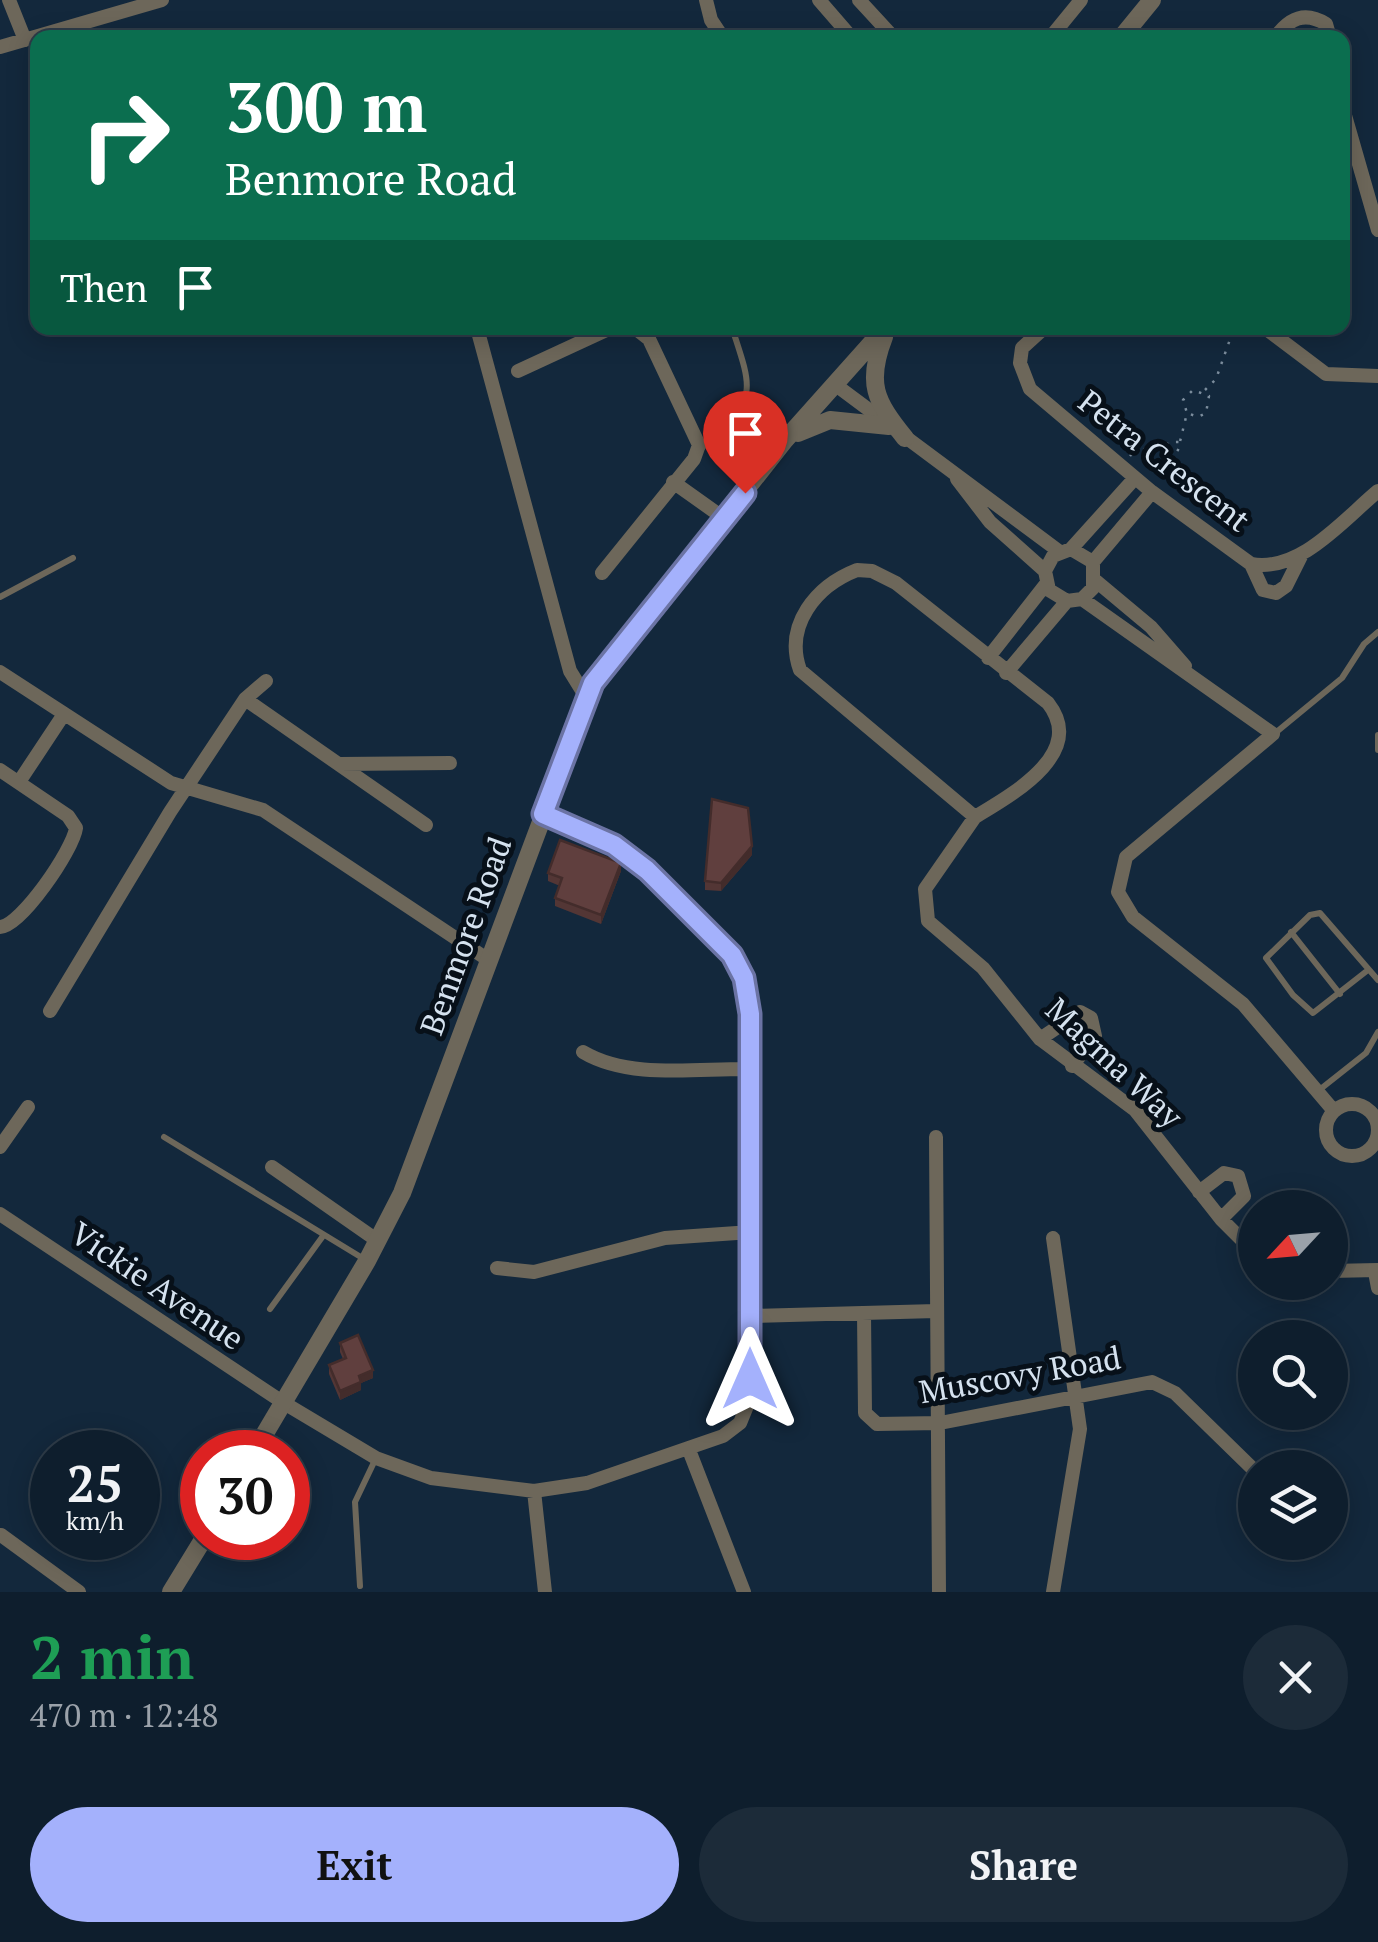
<!DOCTYPE html>
<meta charset="utf-8">
<style>
:root{--surface:#0e1e2d;--page:#1c2b39;--text:#f1f3f6;--muted:#9ba2aa;--line:#2e3c49;--accent:#a4b1fc}
body{margin:0;font-family:"PT Serif",serif;background:var(--page);color:var(--text);height:100vh;display:flex;flex-direction:column;font-size:38px;white-space:nowrap}
*{box-sizing:border-box;margin:0}
p{font-size:32px;color:var(--muted)}
.icon{flex:none;width:55px;height:55px;fill:none;stroke:currentColor;stroke-width:2;stroke-linecap:round;stroke-linejoin:round}
.map{position:relative;height:1592px;overflow:hidden}
.side{display:flex;flex-direction:column;background:var(--surface);flex:1}
.side>*{flex:none}
.hud{position:absolute;left:30px;top:30px;width:1320px;height:305px;border-radius:20px;box-shadow:0 5px 25px #0003,0 0 0 2px var(--line);background:#0b6e4f;color:#fff;overflow:hidden}
.needle{width:65px;rotate:244deg}
.controls{position:absolute;left:1238px;top:1190px;display:grid;gap:20px}
.controls a{display:grid;place-items:center;width:110px;height:110px;border-radius:50%;background:var(--surface);box-shadow:0 5px 25px #0003,0 0 0 2px var(--line);font-size:50px}
.speed{position:absolute;left:30px;top:1430px;display:flex;gap:20px;font-size:50px;font-weight:700;text-align:center}
.speed>*{display:grid;place-content:center;width:130px;height:130px;border-radius:50%;background:var(--surface);box-shadow:0 5px 25px #0003,0 0 0 2px var(--line);line-height:1}
.speed small{font-size:25px;font-weight:400}
.speed .limit{border:15px solid #d22;background:#fff;color:#111}
.pin{position:absolute;display:grid;place-items:center;width:85px;height:85px;color:#fff;margin:-102px -42px;border-radius:50% 50% 50% 0;rotate:-45deg;box-shadow:0 0 10px #0007}
.pin .icon{rotate:45deg}
.me{position:absolute;width:110px;margin:-55px;rotate:0deg;stroke-linejoin:round;filter:drop-shadow(0 0 8px #0008)}
.turn{display:flex;align-items:center;gap:35px;height:210px;padding:0 30px;font-size:45px}
.turn .icon{width:130px;height:130px;stroke-width:2.5}
.turn b{display:block;font-size:70px;line-height:85px}
.then{display:flex;align-items:center;height:95px;padding:0 30px;background:#0003;gap:20px;font-size:38px}
.round{display:grid;place-items:center;flex:none;width:105px;height:105px;border-radius:52px;background:var(--page)}
.overview{display:flex;align-items:center;justify-content:space-between;height:170px;padding:0 30px}
h1{font-size:60px;font-weight:800;line-height:75px;color:#1e9e55}
.action{display:flex;gap:20px;margin-top:auto;padding:20px 30px}
.action a{flex:1;height:115px;border-radius:60px;background:var(--accent);color:#111;font-size:40px;font-weight:800;line-height:115px;text-align:center}
.action a+a{background:var(--page);color:var(--text)}
.map>svg:first-child{display:block}
.lines{fill:none;stroke-linecap:round;stroke-linejoin:round}
.path{stroke:#7c8d9d;stroke-width:2.5;stroke-dasharray:2.5 8;stroke-linecap:butt}
.service{stroke:#6d675a;stroke-width:6}
.minor{stroke:#6d675a;stroke-width:14}
.tertiary{stroke:#6d675a;stroke-width:18}
.wall{fill:#533635}
.shaded-wall{fill:#432c2b}
.building{fill:#603f3e;stroke:#432c2b;stroke-width:2.5}
.route-casing{stroke:#6b73a4;stroke-width:25}
.route{stroke:#a4b1fc;stroke-width:18}
.labels{text-anchor:middle;stroke-width:10;stroke-linejoin:round;paint-order:stroke}
.street-label{font-size:32px;fill:#d5e2ef;stroke:#071019}
</style>
<div class="map">
<svg width="1378" height="1592" viewBox="0 0 1378 1592">
<rect width="100%" height="100%" fill="#13283c"/>
<g class="lines">
<path class="path" d="M1205,390L1216,379L1234,328
M1130,456L1140,444L1147,451L1154,444L1162,450L1169,442H1180
M1177,490L1184,482L1177,475L1184,467L1175,462L1187,413L1183,400L1193,390L1209,396L1206,413L1198,417L1187,413"/>
<path class="service" d="M700,450C753,395 757,402 732,328
M0,597L73,558
M1274,734L1342,678L1364,644L1378,632
M1378,735V750
M1291,932L1340,994
M1368,970L1313,1013L1293,995L1266,958L1310,915L1320,913L1378,980
M1318,1091L1366,1053L1378,1032
M1377,1134H1378
M164,1137L364,1259
M270,1309L323,1236
M360,1586L355,1502L376,1458"/>
<path class="minor" d="M9,0L25,40
M706,0L711,20L723,38
M819,0L852,38
M859,0L894,38
M1050,38L1081,0
M1275,38C1289,18 1305,11 1326,24L1330,38
M0,47L162,0
M1342,105L1378,230
M477,328L570,671L586,697
M1044,328L1022,348L1020,363L1030,389L1152,492L1251,564C1300,573 1343,520 1378,491
M1265,328L1326,374L1378,376
M518,371L611,328
M837,386L1060,552
M957,479L990,522L1045,571
M673,482L725,519
M1071,549L1135,478
M1093,562L1152,492
M1251,564L1263,590L1276,593L1286,586L1302,554
M857,570L872,571L896,583L1048,703C1087,753 1013,794 975,817L800,670C784,625 816,586 857,570Z
M602,573L694,459L699,445L649,339L635,328
M1096,581L1151,627L1185,666
M1082,599L1273,734L1126,857L1118,892L1133,917L1243,1004L1334,1111
M988,658L1046,584
M0,672L171,783L263,810L490,961
M1006,673L1067,601L1082,599L1093,588V562L1071,549L1053,556L1045,571L1049,590L1067,601
M245,699L426,825
M340,764L450,763
M0,770L68,816L76,828C73,850 21,926 0,927
M19,782L64,714
M975,817L925,889L928,921L983,968L1040,1039L1135,1110L1221,1219L1255,1253
M50,1011L170,812L245,699L266,681
M1040,1039L1080,1012L1091,1018L1095,1036L1072,1066
M583,1052C630,1080 698,1068 751,1069
M1326 1130a26 26 0 1 1 52 0a26 26 0 1 1-52 0Z
M936,1137L939,1592
M0,1147L28,1107
M272,1167L378,1241
M1199,1192L1224,1173L1238,1176L1244,1196L1221,1219
M0,1214L284,1403L376,1458L431,1478L534,1491L587,1483L723,1436L740,1423L749,1401L751,1069L749,998L744,977L732,955L637,861L614,845L543,814
M1053,1238L1080,1429L1053,1592
M497,1268L534,1272L665,1238L751,1232
M1330,1271L1378,1270
M1375,1272L1378,1288
M864,1313L865,1413L877,1424L940,1423L1152,1382L1175,1393L1255,1471
M750,1316L936,1311
M689,1450L744,1592
M534,1491L545,1592
M1,1535L79,1592"/>
<path class="tertiary" d="M1121,38L1152,0
M884,337C866,383 875,401 905,438
M798,433L830,420L889,426
M254,1452L367,1261L402,1193L593,683L785,440L885,328
M171,1592L204,1538"/>
</g>
<path class="wall" d="M752,855L721,891L705,890V881Z
M621,871L601,924L555,906V898L560,886L548,881V873Z
M340,1343L373,1378L361,1383V1390L340,1400L329,1374V1365L343,1359L340,1352Z"/>
<path class="shaded-wall" d="M752,846V855L721,891V883Z
M621,863V871L601,924V915Z
M373,1370V1378L361,1383V1390L340,1400V1391L359,1376Z"/>
<path class="building" d="M712,799L748,808L752,846L721,883L705,881Z
M560,840L621,863L601,915L555,898L562,878L548,873Z
M358,1335L373,1370L359,1376L361,1382L340,1391L329,1365L346,1358L340,1343Z"/>
<g class="lines">
<g class="route-casing">
<path id="route" d="M745,493L593,683L543,814L614,845L647,870L732,955L744,978L750,1014V1379"/>
</g>
<use href="#route" class="route"/>
</g>
<g class="labels">
<g class="street-label">
<text transform="translate(1164 461) rotate(38)" y="11">Petra Crescent</text>
<text transform="translate(466 936) rotate(-70)" y="11">Benmore Road</text>
<text transform="translate(1114 1063) rotate(43)" y="11">Magma Way</text>
<text transform="translate(157 1286) rotate(34)" y="11">Vickie Avenue</text>
<text transform="translate(1020 1375) rotate(-10)" y="11">Muscovy Road</text>
</g>
</g>
</svg>
<div class="controls">
<a><svg class="needle" viewBox="-14 -14 28 28"><path d="M0-13l5 13h-10z" fill="#e53935"/><path d="M0 13l5-13h-10z" fill="#9ba2aa"/></svg></a>
<a><svg class="icon" aria-label="search" viewBox="0 0 24 24"><circle cx="10" cy="10" r="6"/><path d="M15 15l6 6"/></svg></a>
<a><svg class="icon" aria-label="layers" viewBox="0 0 24 24"><path d="M12 4l9 5-9 5-9-5zM3 14l9 5 9-5"/></svg></a>
</div>
<div class="speed"><div>25<small>km/h</small></div><div class="limit">30</div></div>
<div class="pin" style="left:745px;top:493px;background:#d93025"><svg class="icon" aria-label="arrive" viewBox="0 0 24 24"><path d="M6 21V4h12l-3 4 3 4H6"/></svg></div>
<svg class="me" style="left:750px;top:1379px" viewBox="-20 -20 40 40"><path d="M0-17L14 15 0 8-14 15z" fill="#a4b1fc" stroke="#fff" stroke-width="4"/></svg>
<div class="hud">
<div class="turn"><svg class="icon" aria-label="right" viewBox="0 0 24 24"><path d="M7 20v-9h11M14 6l5 5-5 5"/></svg><div><b>300 m</b>Benmore Road</div></div>
<div class="then">Then<svg class="icon" aria-label="arrive" viewBox="0 0 24 24"><path d="M6 21V4h12l-3 4 3 4H6"/></svg></div>
</div>
</div>
<section class="side">
<div class="overview"><div><h1>2 min</h1><p>470 m · 12:48</p></div><a class="round"><svg class="icon" aria-label="close" viewBox="0 0 24 24"><path d="M6 6l12 12M18 6L6 18"/></svg></a></div>
<div class="action"><a>Exit</a><a>Share</a></div>
</section>
